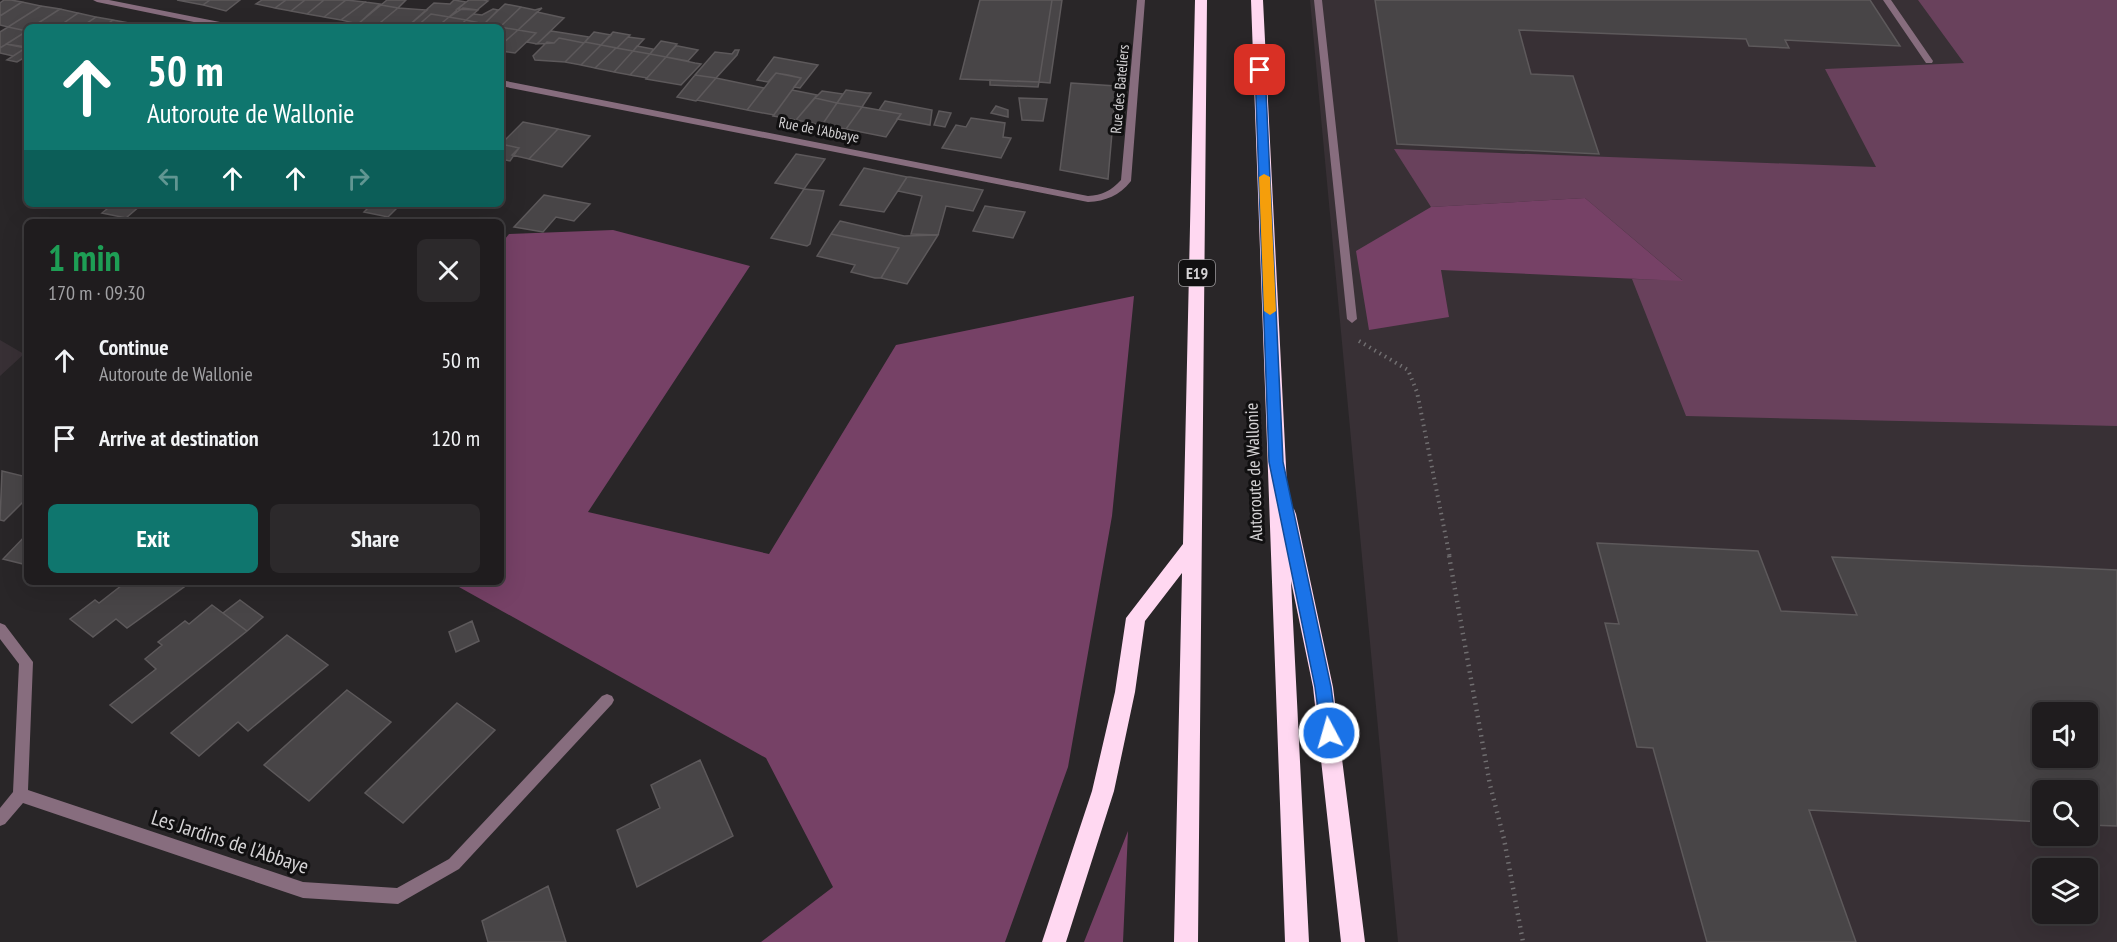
<!DOCTYPE html>
<meta charset="utf-8">
<style>
:root{--surface:#1f1c1e;--page:#2c292b;--text:#f1f3f6;--muted:#a1a1a4;--line:#3c3a3c;--accent:#0f766e}
body{margin:0;font-family:"PT Sans Narrow",sans-serif;background:var(--page);color:var(--text);height:100vh;display:flex;flex-direction:column;font-size:22px;white-space:nowrap}
*{box-sizing:border-box;margin:0}
p{font-size:20px;color:var(--muted)}
.icon{flex:none;width:33px;height:33px;fill:none;stroke:currentColor;stroke-width:2;stroke-linecap:round;stroke-linejoin:round}
.map{position:relative;flex:1;overflow:hidden}
.panel{position:absolute;left:24px;top:219px;width:480px;height:366px;display:flex;flex-direction:column;background:var(--surface);border-radius:9px;box-shadow:0 6px 24px #0002,0 0 0 2px var(--line)}
.panel>*{flex:none}
.top-card{position:absolute;left:24px;top:24px;width:480px;height:183px;border-radius:9px;box-shadow:0 6px 24px #0002,0 0 0 2px var(--line);background:#0f766e;color:#fff;overflow:hidden}
.fabs{position:absolute;left:2032px;top:702px;display:grid;gap:12px}
.fabs a{display:grid;place-items:center;width:66px;height:66px;border-radius:9px;background:var(--surface);box-shadow:0 6px 24px #0002,0 0 0 2px var(--line);font-size:30px}
.pin{position:absolute;display:grid;place-items:center;width:51px;height:51px;color:#fff;margin:-26px;border-radius:12px;box-shadow:0 3px 9px #0006}
.me{position:absolute;width:66px;margin:-33px;rotate:354deg;stroke-linejoin:round;filter:drop-shadow(0 0 4px #0008)}
.turn{display:flex;align-items:center;gap:21px;height:126px;padding:0 24px;font-size:27px}
.turn .icon{width:78px;height:78px;stroke-width:2.5}
.turn b{display:block;font-size:42px;line-height:51px}
.lanes{display:flex;align-items:center;height:57px;padding:0 24px;background:#0003;justify-content:center;gap:30px;direction:ltr}
.lanes .off{opacity:.35}
.round{display:grid;place-items:center;flex:none;width:63px;height:63px;border-radius:9px;background:var(--page)}
.head{display:flex;align-items:center;justify-content:space-between;height:102px;padding:0 24px}
h1{font-size:36px;font-weight:600;line-height:45px;color:#1e9e55}
.primary-button{display:flex;gap:12px;margin-top:auto;padding:12px 24px}
.primary-button a{flex:1;height:69px;border-radius:9px;background:var(--accent);color:#fff;font-size:24px;font-weight:600;line-height:69px;text-align:center}
.primary-button a+a{background:var(--page);color:var(--text)}
ul{padding:0;list-style:none}
li{display:flex;align-items:center;gap:18px;height:78px;padding:0 24px}
li div{flex:1}
li b{display:block;font-size:22px}
li em{font-style:normal}
.map>svg:first-child{display:block}
.built{fill:#383035;fill-rule:evenodd}
.green{fill:#69415c}
.forest{fill:#764166}
.building{fill:#484547;stroke:#5d595b;stroke-width:1.5;fill-rule:evenodd}
.lines{fill:none;stroke-linecap:round;stroke-linejoin:round}
.path-far1{stroke:#706e70;stroke-width:4;stroke-dasharray:1.5 4.5;stroke-linecap:butt}
.path{stroke:#706e70;stroke-width:4.5;stroke-dasharray:1.5 5;stroke-linecap:butt}
.lane{fill:#876d7e;fill-rule:evenodd}
.street{fill:#876d7e;fill-rule:evenodd}
.highway{fill:#ffd8f1;fill-rule:evenodd}
.route{fill:#1a73e8;stroke:#114b97;stroke-width:1.5}
.slow{fill:#f59e0b}
.labels{text-anchor:middle;stroke-width:6;stroke-linejoin:round;paint-order:stroke}
.far-street-label{font-size:15px;fill:#d5d3d5;stroke:#111011}
.shield{fill:#111011;stroke:#9a989a;stroke-width:1.5}
.shield-label{font-size:16px;font-weight:bold;fill:#d5d3d5}
.street-label{font-size:18px;fill:#d5d3d5;stroke:#111011}
.near-street-label{font-size:21px;fill:#d5d3d5;stroke:#111011}
</style>
<div class="map">
<svg width="2117" height="942" viewBox="0 0 2117 942">
<rect width="100%" height="100%" fill="#292628"/>
<path class="built" d="M1310,0H2117V942H1398ZM2043,712H2088V758H2043ZM2043,790H2088V836H2043ZM2043,868H2088V914H2043Z
M0,340L24,354L0,376Z"/>
<path class="green" d="M1918,0H2117V426L1686,416L1632,279L1682,280L1585,198L1431,207L1394,149L1876,167L1825,69L1964,63Z"/>
<path class="forest" d="M1585,198L1683,281L1441,270L1449,317L1369,330L1356,251L1431,207Z
M613,230L750,266L588,512L769,554L896,345L1134,296L1112,516L1068,767L1005,942H761L833,887L766,758L450,582H501V244L509,234Z
M1128,831L1123,942H1084Z"/>
<path class="building" d="M4,0H11L22,2L0,16V3Z
M177,0H210L203,5Z
M210,0H240L226,11L203,5Z
M262,0H286L275,8L256,4Z
M286,0H305L291,11L275,8Z
M305,0H324L307,14L291,11Z
M324,0H346L324,17L307,14Z
M346,0L365,2L341,20L324,17Z
M387,0H406L398,8L381,5Z
M454,0L466,2L449,17L431,14L416,27H407L434,3L450,4Z
M469,0H483L488,1L477,10L457,9Z
M980,0H1052L1039,82L960,79Z
M1052,0H1062L1050,83L1039,82Z
M1375,0H1870L1900,46L1785,40L1789,48L1749,46L1746,39L1519,30L1531,74L1573,76L1599,154L1397,144Z
M22,2L41,6L8,27L0,25V16Z
M365,2L380,4L358,24L341,20Z
M505,4L521,7L500,27L484,24Z
M381,5L398,8L375,27L358,24Z
M41,6L60,9L32,27H27V31L8,27Z
M521,7L535,10L542,8L518,30L500,27Z
M398,8L427,10L407,27H375Z
M463,8L478,10L466,20L449,17Z
M60,9L78,13L58,27H32Z
M493,9L498,10L484,24L466,20L474,14L482,15Z
M537,12L564,18L537,44L527,42L536,33L518,30Z
M78,13L96,17L81,27H58Z
M431,14L449,17L437,27H416Z
M96,17L113,20L103,27H81Z
M449,17L466,20L458,27H437Z
M113,20L134,24L130,27H103Z
M466,20L484,24L480,27H458Z
M8,27L27,31L0,48V32Z
M500,27L518,30L501,45Z
M518,30L536,33L515,53L501,51V45Z
M27,31V47L6,44Z
M551,31L564,33L589,37L584,43L559,38L554,43L537,44Z
M594,32L611,35L601,45L585,42Z
M613,32L630,35L617,48L601,45Z
M628,37L644,39L633,51L617,48Z
M559,38L584,43L565,62L535,60L533,56L547,42L554,43Z
M661,41L677,44L666,57L650,54Z
M585,42L601,45L581,65L565,62Z
M6,44L25,48L13,56L0,53V48Z
M601,45L616,48L595,68L581,65Z
M637,46L653,49V50L650,54L633,51Z
M676,46H678L698,50L688,61L666,57Z
M27,47V56L17,62L7,60Z
M616,48L633,51L614,72L595,68Z
M735,50H739L737,55L716,78L695,75L715,52L732,54Z
M633,51L650,54L630,75L614,72Z
M650,54L666,57L647,78L630,75Z
M666,57L695,63L701,64L681,85L646,79Z
M774,57L818,65L800,88L794,87L801,78L788,75L776,73L768,82L757,80Z
M776,73L801,78L774,115L747,110Z
M695,75L716,78L696,101L677,97Z
M716,78L764,88L747,110L697,100Z
M990,80L1039,82L1038,87L990,85Z
M1071,83L1116,86L1108,179L1060,170Z
M792,90L817,95L796,120L773,116Z
M846,90L867,93H871L862,107L837,103Z
M822,91L843,94L837,103L815,98Z
M815,98L837,103L822,125L796,120Z
M1019,98L1047,99L1043,121L1022,120Z
M885,101L932,110L930,125L897,119L901,114L879,110Z
M837,103L862,107L846,129L822,125Z
M996,106L1008,110V117L991,113Z
M862,107L879,110L901,114L886,137L846,129Z
M939,111L951,113L945,127L934,125Z
M971,118L1005,123L1003,137L1011,138L1001,158L942,148L956,125L966,127Z
M523,122L558,129L529,159L512,155L519,148L501,144Z
M558,129L590,136L562,167L529,159Z
M501,144L519,148L510,161L501,159Z
M796,154L825,159L804,189L775,183Z
M864,168L907,177L884,212L840,205Z
M907,177H910L983,190L973,211L946,206L938,235L911,234L922,196L898,191Z
M804,189L824,191L810,244L807,246L771,238Z
M544,195L590,204L574,221L556,217L543,232L514,227Z
M113,204H138L141,205L126,218L102,213Z
M372,204H401L388,217L364,212Z
M985,206L1025,212L1013,238L973,231Z
M840,221L904,236L938,235L907,284L881,278L899,248L831,234Z
M831,234L869,242L899,248L881,278H875L851,272L855,265L817,256Z
M2,471L27,477V498L4,521L0,520Z
M27,534V565L3,559Z
M1597,543L1758,551L1781,611L1857,615L1832,557L2117,570V826L2088,825V790H2043V822L1809,810L1856,942H1707L1653,748L1637,747L1605,623L1619,624ZM2043,712H2088V758H2043Z
M126,582H191L127,628L116,619L93,637L70,619L95,600L99,603Z
M240,600L263,617L247,631L223,613Z
M212,605L247,631L132,723L110,705L156,669L145,659L162,645L158,642L185,621L189,624Z
M472,621L479,641L456,652L449,632Z
M287,635L328,665L248,731L238,722L199,756L171,733Z
M347,690L391,722L309,801L264,765Z
M457,703L495,730L403,823L365,793Z
M700,760L733,836L637,887L617,830L660,808L651,785Z
M548,886L566,942H488L482,921Z"/>
<g class="lines">
<path class="path-far1" d="M1359,341L1408,370L1417,392L1450,558"/>
<path class="path" d="M1449,556L1490,785L1504,839L1523,942"/>
<path class="lane" d="M1314,0H1322L1357,319L1352,323L1347,319Z
M1883,0H1891L1933,61L1932,63H1926Z"/>
<path class="street" d="M93,0H109L230,24L234,27H218L97,2Z
M1137,0H1145L1131,181C1119,196 1106,201 1088,202L501,86V80L1088,196C1102,195 1111,191 1121,180Z
M0,623L5,625L33,662L28,790L303,882L397,888L449,859L602,696L607,694L612,696L614,700L612,704L459,869L398,904L303,898L23,803L5,824L0,826V808L13,792L19,664L0,639Z"/>
<path class="highway" d="M1195,0H1207L1198,942H1174L1182,573L1145,621L1135,692L1114,791L1066,942H1042L1092,791L1115,692L1126,618L1183,544Z
M1251,0H1263L1288,507L1294,509L1296,514L1333,687L1365,942H1341L1313,687L1291,581L1309,942H1285Z"/>
</g>
<path class="route" d="M1260,67L1265,70L1283,462L1331,687L1337,733L1334,738L1329,741L1323,738L1321,733L1315,687L1269,462L1255,70Z"/>
<path class="slow" d="M1264,174L1270,177L1276,311L1270,315L1264,311L1259,177Z"/>
<g class="labels">
<g class="far-street-label">
<text transform="translate(1120 89) rotate(-85)" y="5">Rue des Bateliers</text>
<text transform="translate(819 130) rotate(11)" y="5">Rue de l'Abbaye</text>
</g>
<rect class="shield" x="1179" y="260" width="36" height="26" rx="4.5"/>
<g class="shield-label">
<text x="1197" y="279">E19</text>
</g>
<g class="street-label">
<text transform="translate(1254 472) rotate(-92)" y="6">Autoroute de Wallonie</text>
</g>
<g class="near-street-label">
<text transform="translate(230 842) rotate(18)" y="7">Les Jardins de l'Abbaye</text>
</g>
</g>
</svg>
<div class="fabs">
<a><svg class="icon" aria-label="sound" viewBox="0 0 24 24"><path d="M4 9h4l5-4v14l-5-4H4zM17 9q2 3 0 6"/></svg></a>
<a><svg class="icon" aria-label="search" viewBox="0 0 24 24"><circle cx="10" cy="10" r="6"/><path d="M15 15l6 6"/></svg></a>
<a><svg class="icon" aria-label="layers" viewBox="0 0 24 24"><path d="M12 4l9 5-9 5-9-5zM3 14l9 5 9-5"/></svg></a>
</div>
<div class="pin" style="left:1260px;top:70px;background:#d93025"><svg class="icon" aria-label="arrive" viewBox="0 0 24 24"><path d="M6 21V4h12l-3 4 3 4H6"/></svg></div>
<svg class="me" style="left:1329px;top:733px" viewBox="-20 -20 40 40"><circle r="17" fill="#1a73e8" stroke="#fff" stroke-width="3"/><path d="M0-11L8 9 0 5-8 9z" fill="#fff"/></svg>
<div class="top-card">
<div class="turn"><svg class="icon" aria-label="ahead" viewBox="0 0 24 24"><path d="M12 20V5M6 11l6-6 6 6"/></svg><div><b>50 m</b>Autoroute de Wallonie</div></div>
<div class="lanes"><svg class="icon off" aria-label="left" viewBox="0 0 24 24"><path d="M17 20v-9H6M10 6l-5 5 5 5"/></svg><svg class="icon" aria-label="ahead" viewBox="0 0 24 24"><path d="M12 20V5M6 11l6-6 6 6"/></svg><svg class="icon" aria-label="ahead" viewBox="0 0 24 24"><path d="M12 20V5M6 11l6-6 6 6"/></svg><svg class="icon off" aria-label="right" viewBox="0 0 24 24"><path d="M7 20v-9h11M14 6l5 5-5 5"/></svg></div>
</div>
<section class="panel">
<div class="head"><div><h1>1 min</h1><p>170 m · 09:30</p></div><a class="round"><svg class="icon" aria-label="close" viewBox="0 0 24 24"><path d="M6 6l12 12M18 6L6 18"/></svg></a></div>
<ul>
<li><svg class="icon" aria-label="ahead" viewBox="0 0 24 24"><path d="M12 20V5M6 11l6-6 6 6"/></svg><div><b>Continue</b><p>Autoroute de Wallonie</p></div><em>50 m</em></li>
<li><svg class="icon" aria-label="arrive" viewBox="0 0 24 24"><path d="M6 21V4h12l-3 4 3 4H6"/></svg><div><b>Arrive at destination</b></div><em>120 m</em></li>
</ul>
<div class="primary-button"><a>Exit</a><a>Share</a></div>
</section>
</div>
